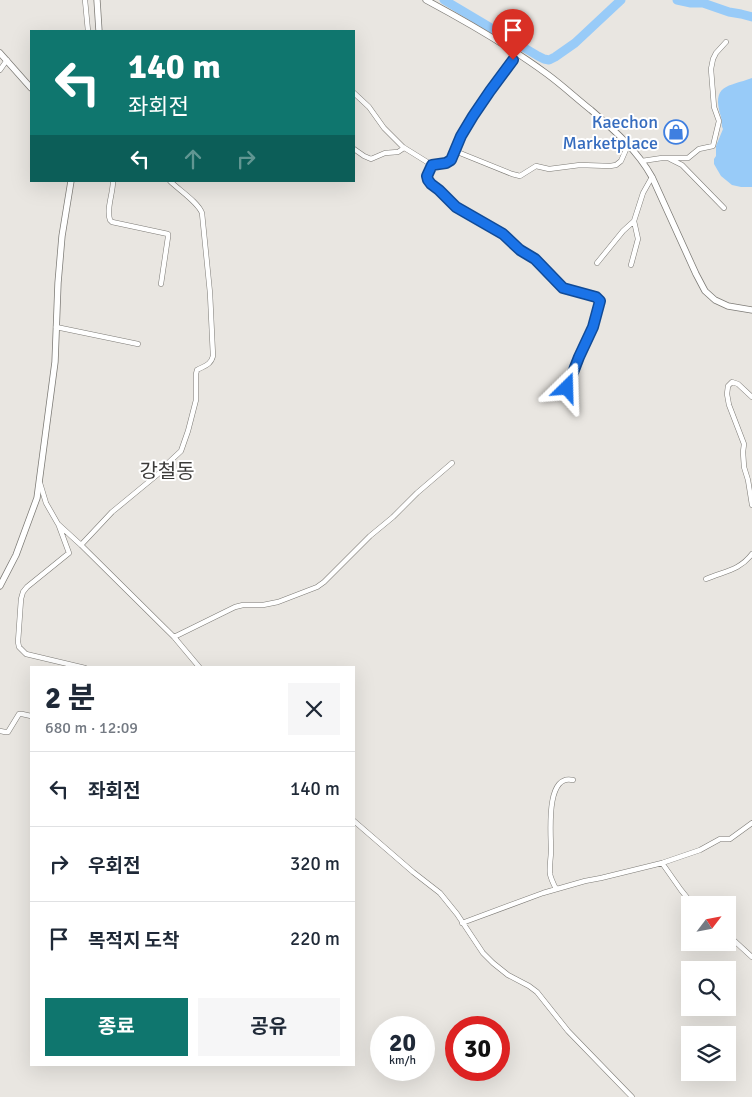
<!DOCTYPE html>
<html lang="ko">
<meta charset="utf-8">
<style>
:root{--surface:#fff;--page:#f6f6f7;--text:#1f2937;--muted:#747a83;--line:#e0e1e3;--accent:#0f766e}
body{margin:0;font-family:Signika,"Noto Sans KR",sans-serif;background:var(--page);color:var(--text);height:100vh;display:flex;flex-direction:column;font-size:19px;white-space:nowrap}
*{box-sizing:border-box;margin:0}
p{font-size:16px;color:var(--muted)}
.icon{flex:none;width:28px;height:28px;fill:none;stroke:currentColor;stroke-width:2;stroke-linecap:round;stroke-linejoin:round}
.map{position:relative;flex:1;overflow:hidden}
.sheet{position:absolute;left:30px;top:666px;width:325px;height:400px;display:flex;flex-direction:column;background:var(--surface);border-radius:0px;box-shadow:0 5px 20px #0002}
.sheet>*{flex:none}
.top-card{position:absolute;left:30px;top:30px;width:325px;height:152px;border-radius:0px;box-shadow:0 5px 20px #0002;background:#0f766e;color:#fff;overflow:hidden}
.needle{width:32px;rotate:58deg}
.controls{position:absolute;left:681px;top:896px;display:grid;gap:10px}
.controls a{display:grid;place-items:center;width:55px;height:55px;border-radius:0px;background:var(--surface);box-shadow:0 5px 20px #0002;font-size:25px}
.speed{position:absolute;left:370px;top:1016px;display:flex;gap:10px;font-size:25px;font-weight:700;text-align:center}
.speed>*{display:grid;place-content:center;width:65px;height:65px;border-radius:50%;background:var(--surface);box-shadow:0 5px 20px #0002;line-height:1}
.speed small{font-size:12px;font-weight:400}
.speed .limit{border:8px solid #d22;background:#fff;color:#111}
.pin{position:absolute;display:grid;place-items:center;width:42px;height:42px;color:#fff;margin:-51px -21px;border-radius:50% 50% 50% 0;rotate:-45deg;box-shadow:0 0 5px #0007}
.pin .icon{rotate:45deg}
.me{position:absolute;width:55px;margin:-28px;rotate:22deg;stroke-linejoin:round;filter:drop-shadow(0 0 4px #0008)}
.turn{display:flex;align-items:center;gap:18px;height:105px;padding:0 15px;font-size:22px}
.turn .icon{width:65px;height:65px;stroke-width:2.5}
.turn b{display:block;font-size:35px;line-height:42px}
.lanes{display:flex;align-items:center;height:48px;padding:0 15px;background:#0003;justify-content:center;gap:25px;direction:ltr}
.lanes .off{opacity:.35}
.round{display:grid;place-items:center;flex:none;width:52px;height:52px;border-radius:0px;background:var(--page)}
.summary{display:flex;align-items:center;justify-content:space-between;height:85px;padding:0 15px}
h1{font-size:30px;font-weight:700;line-height:38px}
.cta{display:flex;gap:10px;margin-top:auto;padding:10px 15px}
.cta a{flex:1;height:58px;border-radius:0px;background:var(--accent);color:#fff;font-size:20px;font-weight:700;line-height:58px;text-align:center}
.cta a+a{background:var(--page);color:var(--text)}
ul{padding:0;list-style:none}
li{display:flex;align-items:center;gap:15px;height:75px;padding:0 15px;border-top:1px solid var(--line)}
li div{flex:1}
li b{display:block;font-size:19px}
li em{font-style:normal}
.map>svg:first-child{display:block}
.water{fill:#98cbf8}
.lines{fill:none;stroke-linecap:round;stroke-linejoin:round}
.river{stroke:#98cbf8;stroke-width:9}
.minor-casing{stroke:#7d7b76;stroke-width:5.5}
.tertiary-casing{stroke:#7d7b76;stroke-width:7}
.minor{stroke:#fff;stroke-width:4.5}
.tertiary{stroke:#fff;stroke-width:5.5}
.route-casing{stroke:#114b97;stroke-width:12}
.route{stroke:#1a73e8;stroke-width:9}
.labels{text-anchor:middle;stroke-width:4;stroke-linejoin:round;paint-order:stroke}
.shop-label{font-size:18px;fill:#366cbe;stroke:#fff;text-anchor:end}
.quarter-label{font-size:20px;fill:#3b3a38;stroke:#fff}
</style>
<div class="map">
<svg width="752" height="1097" viewBox="0 0 752 1097">
<rect width="100%" height="100%" fill="#e9e6e1"/>
<path class="water" d="M752,78V187H741L732,185L721,176L714,164V159L716,156V146L723,129C721,125 722,122 721,117C711,84 728,87 752,78Z"/>
<g class="lines">
<path class="river" d="M444,0L538,56L544,59L549,60L555,57L575,43L621,0
M677,0L691,3H703L729,12L741,14L752,17"/>
<g class="minor-casing">
<path id="minor" d="M85,0L88,31
M517,54L510,66L490,91L473,116L461,137L451,160L447,163L432,165L428,173V180L431,184L439,190L456,207L503,234L521,250L535,259L563,288L596,297L600,301L593,327L579,357L567,387
M0,70L7,60
M354,93L369,107L384,128L403,147L432,165
M354,149L364,156L371,159L385,153L398,152L404,148
M455,151L512,174L520,176L536,166L549,169L580,165L610,166L616,165L621,161L628,145
M670,159L682,165L724,208
M642,161L662,158H688L699,149L713,146L719,121L714,107L711,69L713,59L716,53L726,42
M113,181C113,194 106,209 110,220L112,222L168,234V237L161,284
M597,263L623,231L634,221L643,193L652,177
M631,265L638,239L634,221
M56,327L138,344
M752,397L738,384L732,382L728,386L727,394L729,405L744,444L743,452L744,467L748,480L752,505
M40,483L46,503L58,524L81,545L174,637L200,668
M59,526L69,553L27,587L23,592L21,599L18,642L19,647L26,654L85,668
M81,545L112,512L163,470L166,465L181,451L188,431L196,400V374L197,370C204,366 211,365 213,356L210,293L202,213C198,202 179,190 170,181
M706,579C724,571 739,571 752,554
M174,637L235,607L243,605H263L278,602L317,587L324,582L370,536L393,517L417,493L452,463
M0,731L5,732H8L19,714H22L31,716
M354,821L413,872L440,893L457,914L483,953L493,963L508,975L529,986L537,992L568,1031L632,1097
M662,863L681,890L693,905
M556,889C554,885 551,879 550,874C549,867 551,858 551,850C551,835 545,773 573,780
M462,923L543,893L585,881L601,878L662,863L700,850L720,839H730L752,823
M728,935L752,957"/>
</g>
<g class="tertiary-casing">
<path id="tertiary" d="M97,0L99,31
M426,0C467,22 509,46 547,74C562,85 576,98 591,110C614,130 637,150 652,177L696,274L705,291L715,300L728,306L752,310
M0,53L31,88
M0,586L16,555L37,498L55,362L58,283L62,236L71,181"/>
</g>
<use href="#minor" class="minor"/>
<use href="#tertiary" class="tertiary"/>
</g>
<g class="lines">
<g class="route-casing">
<path id="route" d="M513,60L490,91L473,116L461,136L451,160L446,163L432,165L427,176L428,180L431,184L439,190L456,207L503,234L520,250L535,259L563,288L596,297L600,301L593,327L579,357L567,388"/>
</g>
<use href="#route" class="route"/>
</g>
<defs>
<g id="shop-ring" transform="scale(1.25)"><circle r="9.5" fill="#fff" stroke="#3f7fe0" stroke-width="1.5"/><path d="M-5-2.5h2.3a2.7 3.5 0 0 1 5.4 0H5L5.5 6h-11ZM-1.5-2.5h3a1.5 2.3 0 0 0-3 0Z" fill="#3f7fe0"/></g>
</defs>
<g fill-rule="evenodd">
<use href="#shop-ring" x="676" y="132"/>
</g>
<g class="labels">
<g class="shop-label">
<text x="658" y="128">Kaechon<tspan x="658" dy="21">Marketplace</tspan></text>
</g>
<g class="quarter-label">
<text x="167" y="478">강철동</text>
</g>
</g>
</svg>
<div class="controls">
<a><svg class="needle" viewBox="-14 -14 28 28"><path d="M0-13l5 13h-10z" fill="#e53935"/><path d="M0 13l5-13h-10z" fill="#747a83"/></svg></a>
<a><svg class="icon" aria-label="search" viewBox="0 0 24 24"><circle cx="10" cy="10" r="6"/><path d="M15 15l6 6"/></svg></a>
<a><svg class="icon" aria-label="layers" viewBox="0 0 24 24"><path d="M12 4l9 5-9 5-9-5zM3 14l9 5 9-5"/></svg></a>
</div>
<div class="speed"><div>20<small>km/h</small></div><div class="limit">30</div></div>
<div class="pin" style="left:513px;top:60px;background:#d93025"><svg class="icon" aria-label="arrive" viewBox="0 0 24 24"><path d="M6 21V4h12l-3 4 3 4H6"/></svg></div>
<svg class="me" style="left:567px;top:388px" viewBox="-20 -20 40 40"><path d="M0-17L14 15 0 8-14 15z" fill="#1a73e8" stroke="#fff" stroke-width="4"/></svg>
<div class="top-card">
<div class="turn"><svg class="icon" aria-label="left" viewBox="0 0 24 24"><path d="M17 20v-9H6M10 6l-5 5 5 5"/></svg><div><b>140 m</b>좌회전</div></div>
<div class="lanes"><svg class="icon" aria-label="left" viewBox="0 0 24 24"><path d="M17 20v-9H6M10 6l-5 5 5 5"/></svg><svg class="icon off" aria-label="ahead" viewBox="0 0 24 24"><path d="M12 20V5M6 11l6-6 6 6"/></svg><svg class="icon off" aria-label="right" viewBox="0 0 24 24"><path d="M7 20v-9h11M14 6l5 5-5 5"/></svg></div>
</div>
<section class="sheet">
<div class="summary"><div><h1>2 분</h1><p>680 m · 12:09</p></div><a class="round"><svg class="icon" aria-label="close" viewBox="0 0 24 24"><path d="M6 6l12 12M18 6L6 18"/></svg></a></div>
<ul>
<li><svg class="icon" aria-label="left" viewBox="0 0 24 24"><path d="M17 20v-9H6M10 6l-5 5 5 5"/></svg><div><b>좌회전</b></div><em>140 m</em></li>
<li><svg class="icon" aria-label="right" viewBox="0 0 24 24"><path d="M7 20v-9h11M14 6l5 5-5 5"/></svg><div><b>우회전</b></div><em>320 m</em></li>
<li><svg class="icon" aria-label="arrive" viewBox="0 0 24 24"><path d="M6 21V4h12l-3 4 3 4H6"/></svg><div><b>목적지 도착</b></div><em>220 m</em></li>
</ul>
<div class="cta"><a>종료</a><a>공유</a></div>
</section>
</div>
